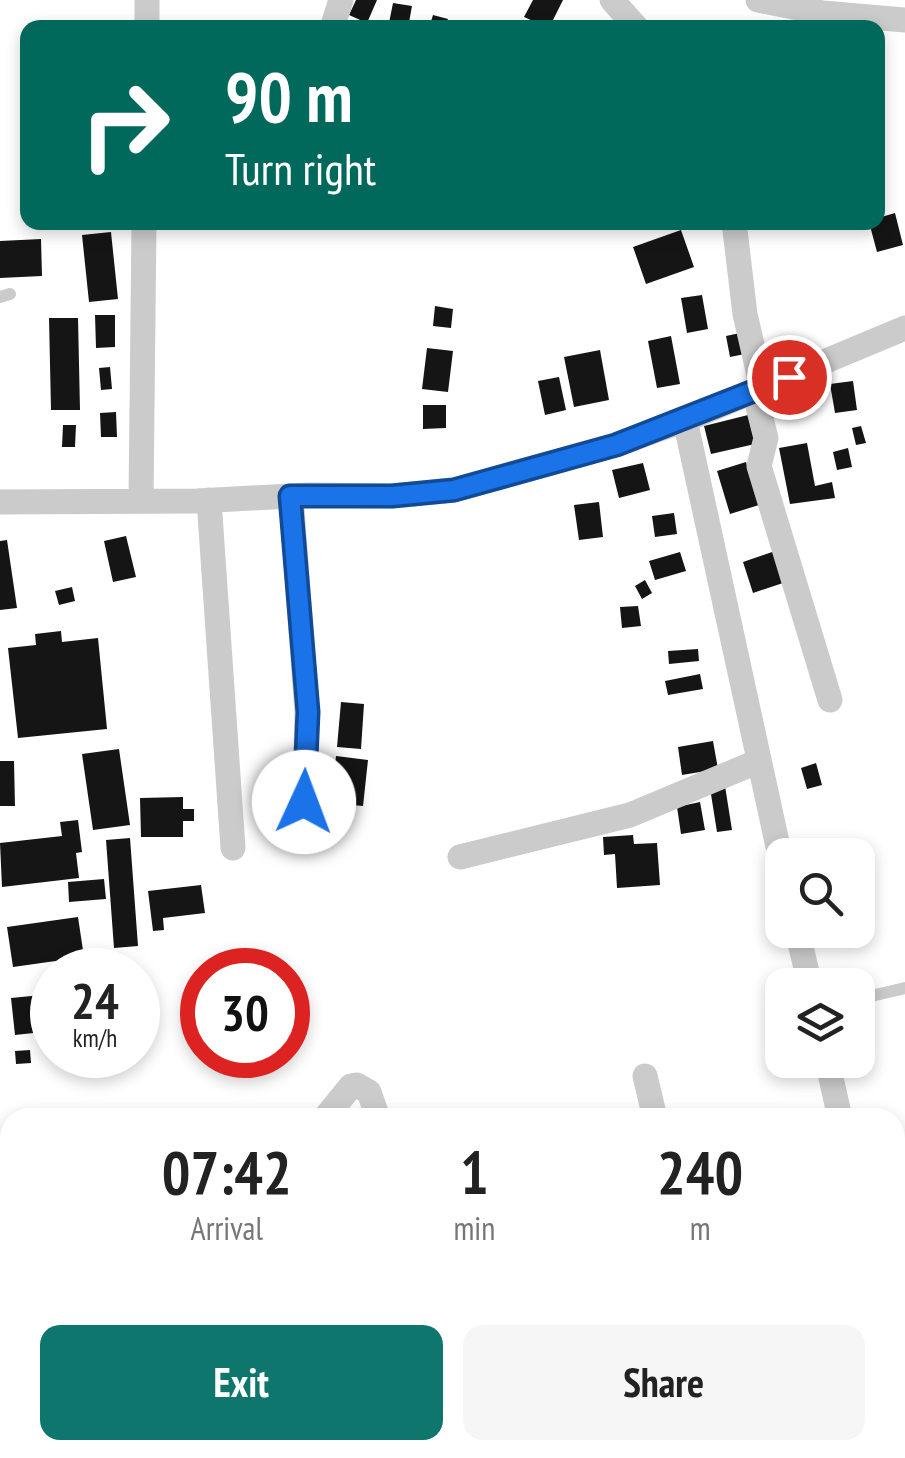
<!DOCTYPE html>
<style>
:root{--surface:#fff;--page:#f6f6f6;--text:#222;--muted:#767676;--accent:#0f766e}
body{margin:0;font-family:"PT Sans Narrow",sans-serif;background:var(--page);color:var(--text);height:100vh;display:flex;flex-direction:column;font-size:38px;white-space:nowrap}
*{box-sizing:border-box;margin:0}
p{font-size:32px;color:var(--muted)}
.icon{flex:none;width:55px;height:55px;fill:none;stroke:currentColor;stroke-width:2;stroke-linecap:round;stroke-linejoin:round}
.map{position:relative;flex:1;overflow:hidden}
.details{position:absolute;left:0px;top:1108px;width:905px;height:352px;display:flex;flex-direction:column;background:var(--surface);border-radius:30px 30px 0 0;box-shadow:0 5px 15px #0003}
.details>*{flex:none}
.top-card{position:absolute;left:20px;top:20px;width:865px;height:210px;border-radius:20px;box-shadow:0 5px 15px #0003;background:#00695c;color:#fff;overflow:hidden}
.buttons{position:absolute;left:765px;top:838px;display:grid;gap:20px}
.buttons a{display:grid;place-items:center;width:110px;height:110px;border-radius:20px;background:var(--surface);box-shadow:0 5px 15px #0003;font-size:50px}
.speed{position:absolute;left:30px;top:948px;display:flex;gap:20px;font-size:50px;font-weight:700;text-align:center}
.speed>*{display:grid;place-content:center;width:130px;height:130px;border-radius:50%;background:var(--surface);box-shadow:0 5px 15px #0003;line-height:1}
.speed small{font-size:25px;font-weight:400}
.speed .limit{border:15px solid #d22;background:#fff;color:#111}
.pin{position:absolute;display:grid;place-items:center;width:85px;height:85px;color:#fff;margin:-42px;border:5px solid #fff;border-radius:50%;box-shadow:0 2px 10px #0007}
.me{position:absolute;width:110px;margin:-55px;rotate:2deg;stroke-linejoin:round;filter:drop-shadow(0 0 8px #0008)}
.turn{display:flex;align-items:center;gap:35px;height:210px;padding:0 40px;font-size:45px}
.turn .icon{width:130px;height:130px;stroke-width:2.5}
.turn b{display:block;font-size:70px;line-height:85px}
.eta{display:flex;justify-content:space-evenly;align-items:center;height:170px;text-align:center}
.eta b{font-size:60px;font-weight:800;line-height:70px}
.action{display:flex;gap:20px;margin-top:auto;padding:20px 40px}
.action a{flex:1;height:115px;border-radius:20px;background:var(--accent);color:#fff;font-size:40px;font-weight:800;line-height:115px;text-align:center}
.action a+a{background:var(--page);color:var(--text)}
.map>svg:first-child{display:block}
.building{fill:#151515}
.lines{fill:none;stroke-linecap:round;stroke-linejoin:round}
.lane{stroke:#cbcbcb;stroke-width:12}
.street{stroke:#cbcbcb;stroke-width:25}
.route-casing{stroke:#114b97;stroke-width:25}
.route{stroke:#1a73e8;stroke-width:18}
</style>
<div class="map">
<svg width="905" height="1458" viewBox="0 0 905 1458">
<rect width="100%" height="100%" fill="#fff"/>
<path class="building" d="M356,0H377L367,23L349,15Z
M533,0H563L549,28L524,17Z
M393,3L412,6L408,28H388Z
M433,15L448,19L445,28H429Z
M895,213L903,245L877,252L869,222H878V218Z
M681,230L694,267L646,284L633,247Z
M111,232L118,299L89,302L82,235Z
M41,239L42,276L0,278V241Z
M702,295L708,329L687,333L681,298Z
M435,306L453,309L451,328L433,326Z
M95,315H115V347L96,348Z
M49,318H78L80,410H51Z
M740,333L745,354L730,357L726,336Z
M671,336L680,384L657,388L648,341Z
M427,348L453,351L448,392L422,389Z
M600,350L609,400L574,407L564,357Z
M110,367L112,389L101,390L99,368Z
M559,377L566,410L545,415L538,381Z
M853,381L857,410L835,413L830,384Z
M423,405H446V428L423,429Z
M116,412L117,437H101L100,413Z
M748,415L755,444L711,454L704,426Z
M63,425H76L75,447H62Z
M861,426L866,443L856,445L852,428Z
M807,443L815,486L832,482L835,498L790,504L779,448Z
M848,448L852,467L837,470L833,452Z
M746,462L759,505L730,514L717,471Z
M643,463L650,490L619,498L612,470Z
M599,502L603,537L579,540L574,505Z
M674,513L677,534L655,537L652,516Z
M126,536L136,577L113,582L104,541Z
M7,540L17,608L0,610V541Z
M775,551L786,582L753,593L743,562Z
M680,552L686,571L655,580L649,561Z
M645,580L652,593L642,599L635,586Z
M72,587L75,601L59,605L55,591Z
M638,606L641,626L622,628L620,607Z
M61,631L62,642L98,638L107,729L18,738L8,648L36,645L35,634Z
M698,649L699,661L669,664L668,651Z
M700,674L703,689L668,695L665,681Z
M341,702L364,704L361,749L337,747Z
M713,741L718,769L682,775L678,747Z
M119,749L130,825L93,830L82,754Z
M336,756L368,760L363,806L331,803Z
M0,761H14L15,806H0Z
M816,763L822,785L807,789L801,768Z
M725,786L732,830L717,832L710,788Z
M183,797V809H194V821H183V837H141L140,798Z
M700,802L705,830L681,834L677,807Z
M78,820L82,852L76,853L79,878L2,887L0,843L62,836L60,822Z
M633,835L634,844L657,843L660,885L617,888L615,854L604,855L603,837Z
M130,838L138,946L114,948L106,840Z
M104,879L106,899L69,902L68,882Z
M201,885L205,913L163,918L164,930L153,931L148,891Z
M78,917L84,957L13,967L7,927Z
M52,994V1031L15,1035L11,998Z
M30,1050L31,1063L16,1064L15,1051Z"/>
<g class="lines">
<path class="lane" d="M0,297L10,294
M858,999L905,988"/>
<path class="street" d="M612,0L637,28
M758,0L823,13L905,20
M147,28V0
M332,28L341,0
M734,222L745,314L762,388
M754,391L766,438L759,466L830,700
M685,420L905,328
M291,496L307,712L305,802
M209,500L233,848
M141,501L144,222
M0,502L197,501L309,495L392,496L454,490L615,445L685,420L782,865
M460,857L630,815L759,761
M797,930L810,985
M827,1060L840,1118
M645,1076L655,1118
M325,1118L351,1086L357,1085L369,1092L378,1118
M895,1168L905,1167
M895,1292L905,1290
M5,1298L10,1355
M895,1361L905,1405
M19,1450L20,1458
M269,1450L270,1458
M479,1450L480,1458"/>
</g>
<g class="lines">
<g class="route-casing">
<path id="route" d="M304,802L308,712L290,496H392L454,490L616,445L789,377"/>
</g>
<use href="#route" class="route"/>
</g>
</svg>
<div class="buttons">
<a><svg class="icon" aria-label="search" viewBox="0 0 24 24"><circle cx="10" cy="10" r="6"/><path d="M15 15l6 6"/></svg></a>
<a><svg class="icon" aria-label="layers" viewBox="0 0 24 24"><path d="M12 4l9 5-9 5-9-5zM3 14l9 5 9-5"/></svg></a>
</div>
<div class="speed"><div>24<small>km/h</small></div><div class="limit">30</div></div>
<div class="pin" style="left:789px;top:377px;background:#d93025"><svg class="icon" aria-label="arrive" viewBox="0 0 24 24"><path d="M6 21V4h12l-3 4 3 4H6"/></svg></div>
<svg class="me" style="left:304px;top:802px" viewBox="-20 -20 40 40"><circle r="19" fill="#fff"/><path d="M0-13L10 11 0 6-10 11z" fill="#1a73e8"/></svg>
<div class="top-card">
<div class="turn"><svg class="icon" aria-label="right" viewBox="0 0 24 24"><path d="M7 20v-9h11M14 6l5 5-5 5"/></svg><div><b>90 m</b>Turn right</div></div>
</div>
<section class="details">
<div class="eta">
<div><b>07:42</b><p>Arrival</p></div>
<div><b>1</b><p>min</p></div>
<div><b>240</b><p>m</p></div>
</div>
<div class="action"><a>Exit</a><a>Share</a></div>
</section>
</div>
